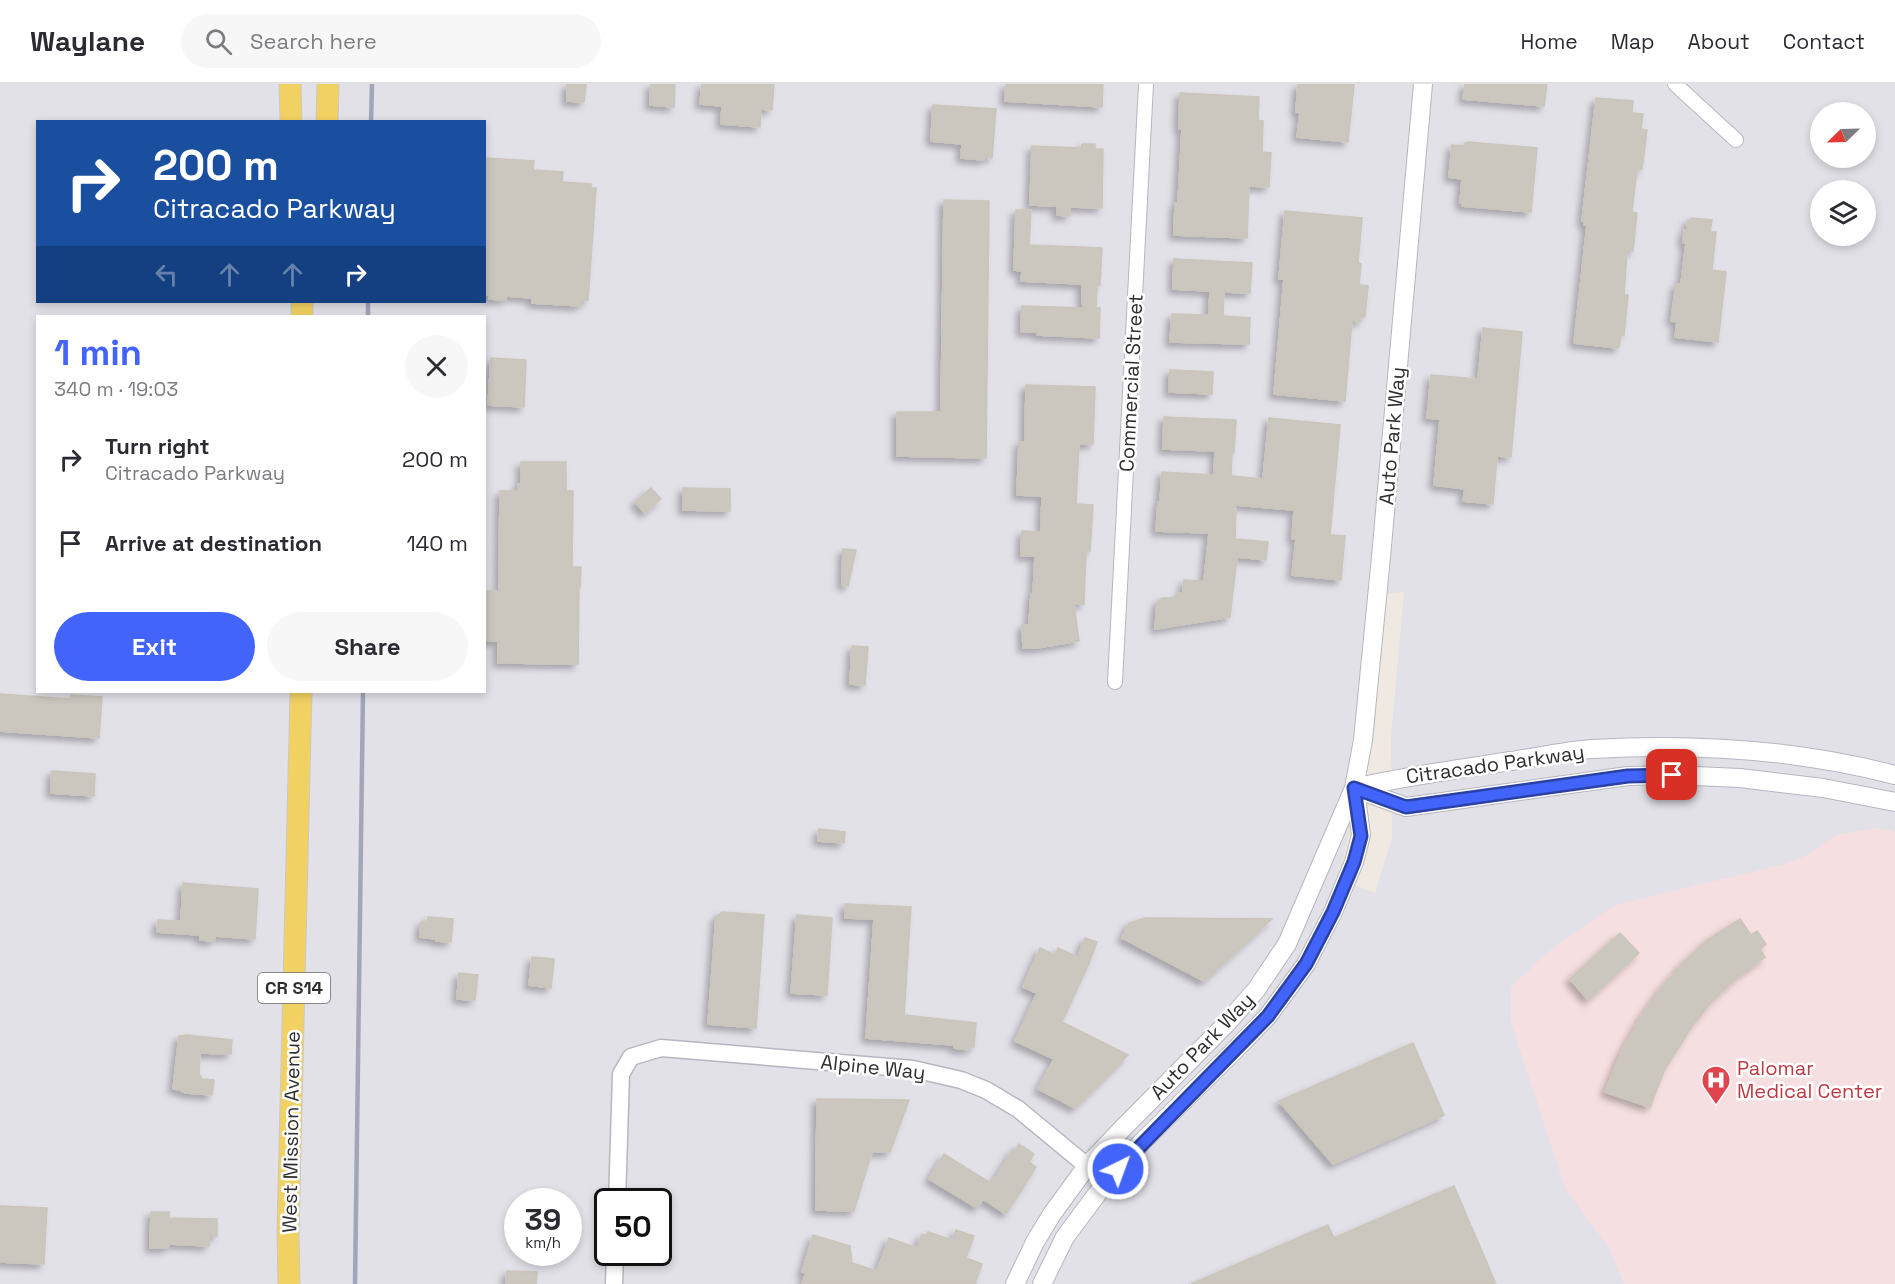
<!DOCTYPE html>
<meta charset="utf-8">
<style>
:root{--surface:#fff;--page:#f7f7f7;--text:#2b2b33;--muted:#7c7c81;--line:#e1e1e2;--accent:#4264fb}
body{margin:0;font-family:"Space Grotesk",sans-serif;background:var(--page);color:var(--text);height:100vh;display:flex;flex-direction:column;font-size:22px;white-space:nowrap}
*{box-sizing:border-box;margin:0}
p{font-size:20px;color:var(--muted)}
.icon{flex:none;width:33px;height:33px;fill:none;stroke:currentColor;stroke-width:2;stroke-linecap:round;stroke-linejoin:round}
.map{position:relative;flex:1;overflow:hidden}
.drawer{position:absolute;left:36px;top:231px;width:450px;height:378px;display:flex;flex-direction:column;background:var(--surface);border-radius:0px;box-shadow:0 3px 9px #0003}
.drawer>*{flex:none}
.top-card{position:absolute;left:36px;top:36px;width:450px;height:183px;border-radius:0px;box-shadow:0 3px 9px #0003;background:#1a4fa0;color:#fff;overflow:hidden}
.needle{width:39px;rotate:247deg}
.buttons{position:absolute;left:1810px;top:18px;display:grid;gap:12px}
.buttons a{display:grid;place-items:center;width:66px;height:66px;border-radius:50%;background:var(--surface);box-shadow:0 3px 9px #0003;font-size:30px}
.speed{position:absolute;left:504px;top:1104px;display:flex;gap:12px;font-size:30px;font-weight:700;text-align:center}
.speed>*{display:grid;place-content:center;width:78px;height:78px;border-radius:50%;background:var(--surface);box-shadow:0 3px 9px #0003;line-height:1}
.speed small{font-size:15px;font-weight:400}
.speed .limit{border:3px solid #111;border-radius:9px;background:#fff;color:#111}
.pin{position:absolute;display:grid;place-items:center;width:51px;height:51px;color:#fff;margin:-26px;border-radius:12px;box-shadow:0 3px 9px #0006}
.me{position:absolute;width:66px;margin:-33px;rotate:42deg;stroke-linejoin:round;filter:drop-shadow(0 0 4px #0008)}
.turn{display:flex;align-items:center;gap:21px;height:126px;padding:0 18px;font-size:27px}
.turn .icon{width:78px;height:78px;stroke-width:2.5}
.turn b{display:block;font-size:42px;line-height:51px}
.lanes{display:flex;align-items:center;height:57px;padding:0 18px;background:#0003;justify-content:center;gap:30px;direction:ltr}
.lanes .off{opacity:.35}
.round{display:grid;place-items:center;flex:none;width:63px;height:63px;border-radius:32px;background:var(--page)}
.overview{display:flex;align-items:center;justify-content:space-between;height:102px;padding:0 18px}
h1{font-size:36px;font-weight:700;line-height:45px;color:var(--accent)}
.primary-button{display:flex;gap:12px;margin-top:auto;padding:12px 18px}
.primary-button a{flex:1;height:69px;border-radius:36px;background:var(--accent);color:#fff;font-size:24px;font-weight:700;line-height:69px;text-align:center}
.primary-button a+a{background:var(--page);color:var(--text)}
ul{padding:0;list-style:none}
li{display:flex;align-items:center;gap:18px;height:84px;padding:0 18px}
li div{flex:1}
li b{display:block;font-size:22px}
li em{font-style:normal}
header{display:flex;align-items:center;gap:36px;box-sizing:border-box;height:84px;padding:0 30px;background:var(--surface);border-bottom:2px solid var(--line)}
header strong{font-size:28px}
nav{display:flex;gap:33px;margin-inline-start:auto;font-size:21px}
.search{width:420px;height:54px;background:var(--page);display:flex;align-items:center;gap:15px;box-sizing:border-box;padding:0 21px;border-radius:33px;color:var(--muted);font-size:22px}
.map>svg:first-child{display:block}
.industrial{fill:#e3e1e8;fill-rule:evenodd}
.medical{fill:#f5dfe0}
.building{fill:#cbc7bf;stroke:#cbc5ba;stroke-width:1.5;filter:url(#shadow)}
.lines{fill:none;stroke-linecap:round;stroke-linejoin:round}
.minor-casing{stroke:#b4b7c1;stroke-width:16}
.tertiary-casing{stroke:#b4b7c1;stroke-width:19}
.secondary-casing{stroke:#b4b7c1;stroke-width:20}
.primary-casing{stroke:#c9c9c9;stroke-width:23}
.minor{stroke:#fff;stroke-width:14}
.tertiary{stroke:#fff;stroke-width:16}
.secondary{stroke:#fff;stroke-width:18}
.primary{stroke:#f2d163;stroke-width:21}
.rail{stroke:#a3a6b8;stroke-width:4.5}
.route-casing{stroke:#2b41a3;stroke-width:15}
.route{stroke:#4264fb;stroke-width:10}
.labels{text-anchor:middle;stroke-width:5;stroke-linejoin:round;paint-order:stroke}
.shield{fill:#fff;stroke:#6d6d6d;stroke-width:1.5}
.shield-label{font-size:18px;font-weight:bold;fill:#2e2e2e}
.street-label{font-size:20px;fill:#2e2e2e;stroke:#fff}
.health-label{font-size:20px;fill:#be3a42;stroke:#fff;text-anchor:start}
</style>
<header>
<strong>Waylane</strong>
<div class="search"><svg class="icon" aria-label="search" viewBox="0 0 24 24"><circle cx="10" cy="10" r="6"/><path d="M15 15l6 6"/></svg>Search here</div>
<nav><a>Home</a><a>Map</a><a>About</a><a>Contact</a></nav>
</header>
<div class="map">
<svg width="1895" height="1200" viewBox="0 0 1895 1200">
<defs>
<filter id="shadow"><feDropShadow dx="-4.5" dy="4.5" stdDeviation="3" flood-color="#0004"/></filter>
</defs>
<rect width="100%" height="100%" fill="#efe9e1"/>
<path class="industrial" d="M0,0H1895V1200H0ZM1821,28H1866V74H1821ZM38,38H484V218H38ZM1821,106H1866V152H1821ZM38,232H484V608H38ZM1404,508L1391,653L1392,754L1375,809L1338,794L1352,739L1377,511ZM518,1118H568V1168H518ZM608,1118H658V1168H608Z"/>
<path class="medical" d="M1879,744L1895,748V1200H1624L1610,1165L1565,1104L1511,938V903L1549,867L1615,821L1785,780L1808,771L1836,751Z"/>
<path class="building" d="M567,0H586L584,18L567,17Z
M651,0H675L674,23L650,21Z
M702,0H774L772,26L761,25L760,43L721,40L722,22L700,20Z
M1006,0H1103L1102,23L1005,17Z
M1298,0H1354L1348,58L1297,53L1300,29L1296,28Z
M1465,0H1547L1544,22L1463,15Z
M1180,9L1259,13L1258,36L1263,37L1262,68L1271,69L1269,103L1249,102L1247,154L1174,151L1175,119H1178L1182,45H1179Z
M1596,14L1633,17L1632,29L1643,30L1641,45L1647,46L1642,85L1637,84L1632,128L1637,129L1633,167H1627L1624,211H1628L1624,251H1621L1619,263L1617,264L1574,259L1587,141H1584L1585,137H1582Z
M933,21L996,25L992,74L984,73V76L961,74L962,60L931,57Z
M1468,58L1537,64L1531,128L1462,122L1463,119H1460L1462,95L1449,93L1452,61L1465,62V59H1468Z
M1082,60H1095V65H1103L1102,124L1070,123V132L1057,131V122L1030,121L1032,62L1081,64Z
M484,74L534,77L533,86L563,88L562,98L591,100V104H596L588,216L581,217V222L532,219V214L506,212V216L489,215V211L484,210Z
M944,116L989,117L986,374L897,372V328H941Z
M1016,126H1031L1029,161L1102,164L1100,201H1097L1096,224H1100L1099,254L1037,251V248H1021L1022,222L1084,224L1082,219V200L1021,197L1022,187L1014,186Z
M1285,127L1362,134L1358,179L1361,180L1359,201L1368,202L1365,232H1361L1360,238L1352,237L1345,317L1274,310L1284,195H1279Z
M1691,134L1712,136L1710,148H1716L1712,186L1726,188L1718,258L1675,253L1677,238L1671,237L1676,200H1681L1686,159H1683L1684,146H1687L1688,136L1691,137Z
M1174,175L1252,179L1250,209L1224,208L1223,232L1250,234L1249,260L1170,258L1172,230L1209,231L1210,207L1173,205Z
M1483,244L1522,248L1511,373L1497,372L1493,420L1463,417L1465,405L1434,401L1440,335L1427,334L1431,291L1478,295Z
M491,274L526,276L524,323L488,321Z
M1170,286L1213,288L1212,310L1169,308Z
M1026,301L1095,303L1093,360H1079L1076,420L1093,421L1090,467H1086L1084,520H1074L1079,557L1037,564H1023L1022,541H1029L1031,510L1033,511L1035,472H1021L1022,447L1041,448L1042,412L1017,411L1019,358H1025Z
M1164,333L1236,336L1234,368H1232L1231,392L1263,395L1269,334L1340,341L1330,451L1345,452L1341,496L1292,491L1296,455H1292L1294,426L1236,421L1235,455L1268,458L1266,476L1237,473L1230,533L1155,545L1157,519L1162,514H1178V509H1183L1184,496L1204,497L1209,449L1156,447L1158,418H1160L1162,388L1214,391L1215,367L1163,365Z
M521,378H566V407H573L572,483H581L580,503H579L578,580L498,579V557H484V507H499L500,407H518V400H521Z
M651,404L661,415L645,429L635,418Z
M683,404L730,405V427L683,426Z
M843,465L856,466L848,502L842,501Z
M852,562L868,563L865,601L850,600Z
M0,610L71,615V611L102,613L99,654L0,647Z
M52,687L95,690L94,712L51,709Z
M819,745L845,748L844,759L818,757Z
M183,799L258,805L255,855L215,852L214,857L200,856V851L157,848L158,836L181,837Z
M845,820L911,823L904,931L976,939L974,963H969V966L954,964V961L866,954L874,835L845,834Z
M722,828L764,831L756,944L708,940L716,833Z
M797,831L832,834L827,911L791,909Z
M428,833L453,835L451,858L436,857V855L420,853L421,838H427Z
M1145,834L1272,835L1204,897L1122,854L1129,839Z
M1740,835L1751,851L1757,847L1766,860L1760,865L1765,873L1737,893L1712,917L1692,942L1665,985L1650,1023L1605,1008L1620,971L1641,933L1662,903L1682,880L1707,856Z
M1620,849L1639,869L1588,916L1570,895Z
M1085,854L1097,858L1089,879L1062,938L1128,971L1075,1024L1038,1005L1054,975L1015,957L1037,909L1023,903L1040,864L1055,871L1058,864L1078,873Z
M532,873L554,875L551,904L529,901Z
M459,889L478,891L475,916L457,915Z
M187,951L232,956L231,970L200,969L199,992H201V995L214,996L212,1011L186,1009L181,1007V1006L173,1005L179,952Z
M1413,959L1444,1031L1333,1080L1279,1017Z
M817,1015L909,1016L890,1068H872L854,1127L816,1126Z
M1019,1060L1034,1070L1029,1078L1036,1083L1006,1130L983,1115L977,1124L929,1095L944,1070L992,1100L1012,1067L1014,1068Z
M1454,1102L1496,1200H1191L1328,1141L1334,1154Z
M0,1122L47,1124L44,1180L0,1178Z
M151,1128H169V1134L217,1135V1152H209V1162L169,1160L168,1164H150Z
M956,1146L974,1152L966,1174L982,1180L975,1200H802L806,1189L802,1188L813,1151L850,1162L852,1179L877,1187L889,1154L917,1164L922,1150L926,1152L928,1148L952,1156Z
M507,1187L537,1188L536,1200L506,1199Z"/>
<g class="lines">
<g class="minor-casing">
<path id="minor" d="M1675,0L1736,56
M1115,598L1146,0"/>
</g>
<g class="tertiary-casing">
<path id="tertiary" d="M617,1118L621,990L631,973L661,964L913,985L961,996L986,1006L1018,1025L1087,1082
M614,1200L615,1168"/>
</g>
<g class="secondary-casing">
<path id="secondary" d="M1354,704L1406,723L1628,692L1672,691L1740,694L1823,704L1895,718
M1354,704C1406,692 1459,685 1511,677C1538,673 1565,667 1592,665C1692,659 1798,666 1895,691
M1015,1200L1035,1158L1052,1130L1087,1082L1124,1043L1227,939L1256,906L1287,860L1354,704L1363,656L1381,473L1423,0
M1042,1200L1065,1153L1106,1098L1141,1059L1233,968L1268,932L1306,880L1333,828L1354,778L1361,751L1355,705"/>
</g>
<g class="primary-casing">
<path id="primary" d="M290,0L291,38
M327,38L328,0
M302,232V218
M289,1200L288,1147L301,608"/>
</g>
<use href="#minor" class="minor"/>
<use href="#tertiary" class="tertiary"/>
<use href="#secondary" class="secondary"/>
<use href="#primary" class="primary"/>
<path class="rail" d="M371,38L372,0
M368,232V218
M355,1200L363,608"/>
</g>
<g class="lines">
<g class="route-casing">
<path id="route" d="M1118,1085L1268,932L1306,880L1333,828L1354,778L1361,752L1354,704L1406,723L1628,692L1672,691"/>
</g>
<use href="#route" class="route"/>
</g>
<defs>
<g id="hospital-pin" transform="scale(1.5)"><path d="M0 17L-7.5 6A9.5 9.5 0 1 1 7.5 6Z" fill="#e0444e" stroke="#fff"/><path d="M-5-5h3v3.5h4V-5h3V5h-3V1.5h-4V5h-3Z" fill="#fff"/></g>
</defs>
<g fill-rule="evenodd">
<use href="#hospital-pin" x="1716" y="996"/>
</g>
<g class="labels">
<rect class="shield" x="258" y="889" width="72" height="30" rx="4.5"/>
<g class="shield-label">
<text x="294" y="910">CR S14</text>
</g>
<g class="street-label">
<text transform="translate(1131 299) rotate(-87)" y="7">Commercial Street</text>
<text transform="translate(1392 352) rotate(-85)" y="7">Auto Park Way</text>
<text transform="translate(1495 680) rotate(-8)" y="7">Citracado Parkway</text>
<text transform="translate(1202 962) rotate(-46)" y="7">Auto Park Way</text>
<text transform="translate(873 983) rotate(6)" y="7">Alpine Way</text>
<text transform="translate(291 1048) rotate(-89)" y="7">West Mission Avenue</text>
</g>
<g class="health-label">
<text x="1737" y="991">Palomar<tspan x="1737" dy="23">Medical Center</tspan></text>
</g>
</g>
</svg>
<div class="buttons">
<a><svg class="needle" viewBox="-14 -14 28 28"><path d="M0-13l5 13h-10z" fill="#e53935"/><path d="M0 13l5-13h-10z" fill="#7c7c81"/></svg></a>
<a><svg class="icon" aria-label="layers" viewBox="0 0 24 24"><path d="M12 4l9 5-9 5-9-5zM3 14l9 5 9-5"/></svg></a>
</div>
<div class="speed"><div>39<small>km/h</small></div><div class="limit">50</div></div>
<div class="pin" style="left:1672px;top:691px;background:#d93025"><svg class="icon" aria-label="arrive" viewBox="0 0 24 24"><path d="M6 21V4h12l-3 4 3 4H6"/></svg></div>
<svg class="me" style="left:1118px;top:1085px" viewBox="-20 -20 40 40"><circle r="17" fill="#4264fb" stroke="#fff" stroke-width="3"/><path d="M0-11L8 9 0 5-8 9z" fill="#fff"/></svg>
<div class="top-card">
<div class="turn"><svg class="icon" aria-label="right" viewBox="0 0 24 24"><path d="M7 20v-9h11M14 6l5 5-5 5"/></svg><div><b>200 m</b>Citracado Parkway</div></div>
<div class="lanes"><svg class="icon off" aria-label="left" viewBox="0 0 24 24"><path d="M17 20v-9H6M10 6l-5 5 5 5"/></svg><svg class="icon off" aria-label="ahead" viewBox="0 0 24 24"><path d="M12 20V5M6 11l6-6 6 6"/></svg><svg class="icon off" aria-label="ahead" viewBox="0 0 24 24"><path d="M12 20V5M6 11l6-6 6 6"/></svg><svg class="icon" aria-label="right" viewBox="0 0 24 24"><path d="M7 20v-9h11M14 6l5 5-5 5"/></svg></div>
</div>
<section class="drawer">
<div class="overview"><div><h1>1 min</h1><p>340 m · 19:03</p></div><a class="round"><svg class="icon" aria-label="close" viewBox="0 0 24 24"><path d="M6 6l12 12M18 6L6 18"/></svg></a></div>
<ul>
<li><svg class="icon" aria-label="right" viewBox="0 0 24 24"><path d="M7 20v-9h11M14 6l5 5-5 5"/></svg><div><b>Turn right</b><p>Citracado Parkway</p></div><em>200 m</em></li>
<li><svg class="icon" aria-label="arrive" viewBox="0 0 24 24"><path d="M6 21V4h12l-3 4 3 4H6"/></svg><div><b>Arrive at destination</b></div><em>140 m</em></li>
</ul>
<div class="primary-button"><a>Exit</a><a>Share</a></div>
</section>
</div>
